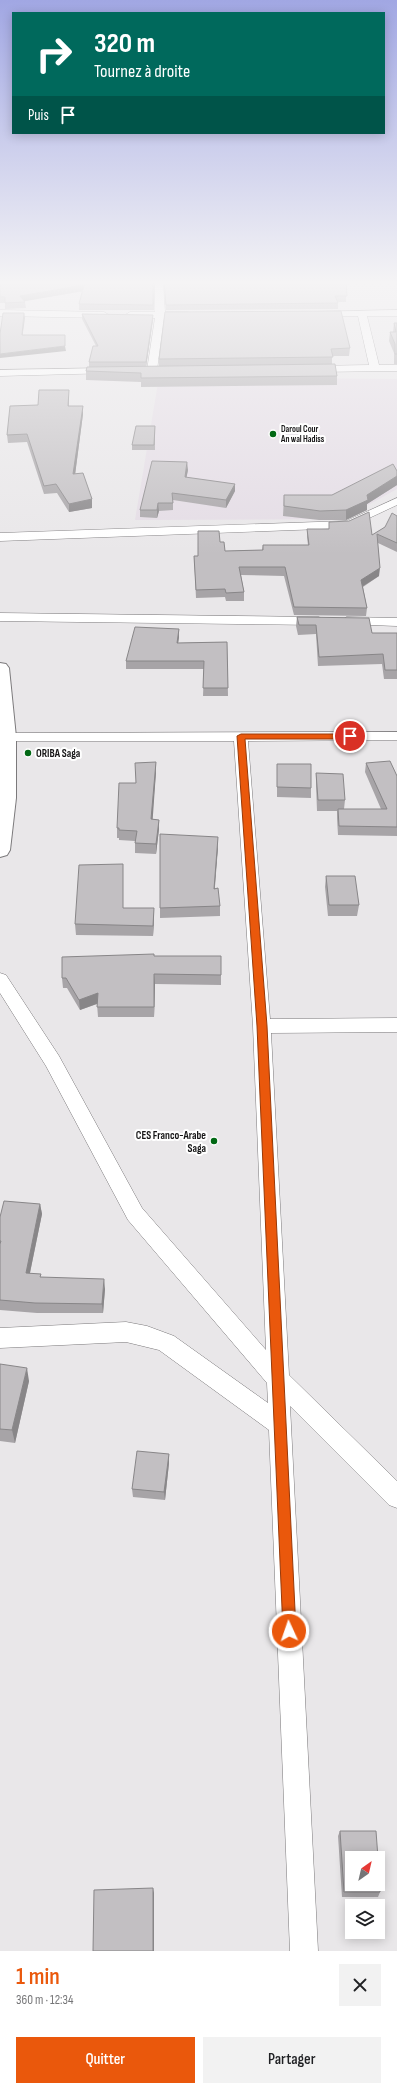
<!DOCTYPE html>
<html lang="fr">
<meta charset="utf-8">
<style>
:root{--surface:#fff;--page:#f2f2f2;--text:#202124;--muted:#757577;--accent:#ea580c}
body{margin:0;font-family:"Sofia Sans Condensed",sans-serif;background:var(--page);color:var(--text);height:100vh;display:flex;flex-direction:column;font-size:15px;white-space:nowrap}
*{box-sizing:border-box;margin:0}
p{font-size:13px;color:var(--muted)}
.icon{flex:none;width:22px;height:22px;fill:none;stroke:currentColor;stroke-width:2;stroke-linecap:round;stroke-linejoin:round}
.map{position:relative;height:1951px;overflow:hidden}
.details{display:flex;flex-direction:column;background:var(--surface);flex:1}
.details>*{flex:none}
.banner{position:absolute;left:12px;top:12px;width:373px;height:122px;border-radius:0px;box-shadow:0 2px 10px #0003;background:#00695c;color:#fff;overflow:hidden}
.needle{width:26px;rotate:34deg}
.fabs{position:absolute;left:345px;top:1851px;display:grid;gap:8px}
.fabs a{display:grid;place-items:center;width:40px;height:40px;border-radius:0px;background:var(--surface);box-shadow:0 2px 10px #0003;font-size:20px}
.pin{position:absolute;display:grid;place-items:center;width:34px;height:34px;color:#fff;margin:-17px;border:2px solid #fff;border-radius:50%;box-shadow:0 1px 4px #0007}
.me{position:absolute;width:44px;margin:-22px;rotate:357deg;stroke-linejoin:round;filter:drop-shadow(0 0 3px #0008)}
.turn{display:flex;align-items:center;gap:14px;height:84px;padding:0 16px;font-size:18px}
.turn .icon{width:52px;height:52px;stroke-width:2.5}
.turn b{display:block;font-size:28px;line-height:34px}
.then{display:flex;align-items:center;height:38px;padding:0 16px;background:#0003;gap:8px;font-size:15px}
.round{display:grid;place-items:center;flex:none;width:42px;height:42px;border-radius:0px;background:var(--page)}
.overview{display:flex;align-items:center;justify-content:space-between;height:68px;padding:0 16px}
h1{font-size:24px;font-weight:600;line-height:30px;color:var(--accent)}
.cta{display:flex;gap:8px;margin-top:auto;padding:8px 16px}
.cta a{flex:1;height:46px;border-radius:0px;background:var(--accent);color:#fff;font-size:16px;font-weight:600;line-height:46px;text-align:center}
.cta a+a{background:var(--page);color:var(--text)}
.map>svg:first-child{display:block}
.built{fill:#e4dce5}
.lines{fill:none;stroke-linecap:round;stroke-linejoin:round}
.minor-casing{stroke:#7b797b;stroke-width:1}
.secondary-casing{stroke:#7b797b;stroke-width:2}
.minor{fill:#fff;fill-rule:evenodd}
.secondary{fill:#fff;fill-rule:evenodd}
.wall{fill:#a7a4a7}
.shaded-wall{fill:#888688}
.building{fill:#c2bfc2;stroke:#888688}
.route{fill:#ea580c;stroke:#983908}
.poi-dot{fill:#016814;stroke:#fff;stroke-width:1.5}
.labels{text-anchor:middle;stroke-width:4;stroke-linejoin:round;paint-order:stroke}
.far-poi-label{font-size:9px;font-weight:bold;fill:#161516;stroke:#fff;text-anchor:start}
.poi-label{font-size:11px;font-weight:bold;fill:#161516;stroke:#fff;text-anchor:start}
</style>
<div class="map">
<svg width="397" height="1951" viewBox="0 0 397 1951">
<rect width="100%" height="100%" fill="#e9e7e9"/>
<path class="built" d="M159,377L397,379V489L343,519L135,520Z"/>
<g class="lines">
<g class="minor-casing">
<path id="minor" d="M155,281H163L165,312H188L193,315L188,318H164L157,370L152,373L147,370L155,318H130L125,315L130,312H155Z
M0,310L104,312L109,315L104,318L0,316Z
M397,310V316H367L379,365H397V371L312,372L307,369L312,366L369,365L358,316L318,317L315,316V312Z
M108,368L113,371L112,373L0,376V370Z
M397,498V505L348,528L0,541V533L346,521Z
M0,613L319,617L325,621L319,625L0,621Z
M347,617L397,618V626L342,624L341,621Z
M397,732V740L248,741L270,1019L397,1018V1032L271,1033L289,1375L397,1481V1508L389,1505L290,1406L318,1951H290L269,1430L159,1350L126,1342L0,1348V1328L126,1322L147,1326L174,1336L268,1403L267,1383L128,1220L46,1066L0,993V973L6,975L59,1056L142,1208L266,1350L253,1026L234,741H7L2,740L0,737L2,734L7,733Z"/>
</g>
<g class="secondary-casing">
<path id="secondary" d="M0,663L6,664L9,668L16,737V798L10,850L7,855L0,857Z"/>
</g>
<use href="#minor" class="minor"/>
<use href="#secondary" class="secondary"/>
</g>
<path class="wall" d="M0,281H154V310H79V304L82,291L24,301L25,302L26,308L5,309V303H0Z
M163,281H346V302H338V309L166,310Z
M165,312L350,348L349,356H332V364L337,376V385L141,387V382L86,380V371L159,366V359Z
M82,314L153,319L146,367H89V362L96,346L82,319Z
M394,323H397V364H394V353L389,341L390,332H393Z
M69,397V406L83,414L75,474L92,499V508L69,512L57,493L44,494L27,442L8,443L7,435L38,405Z
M155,426V450H132V445Z
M188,470L186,478L235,484V491L226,508L173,500V510L159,511L157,518L140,517V510Z
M397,471V485L367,504V510L346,520H319L283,516L284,495H332Z
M397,516V552L378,543L379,576L363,587L367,608L366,616L294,615L284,576L241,575L244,592V601H226L225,597L196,598L194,556H198L220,542L225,551L262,550L263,545H308L307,537V529L372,535L385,527Z
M297,617L372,633H397V679H384L382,664L318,666L316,634L298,635L296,626Z
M179,629V637L178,643L227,642L228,696H203L204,669H126V661Z
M156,762V772L152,819L159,820V829L156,854L135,853V841L119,840V838H117V828L136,783Z
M366,763L397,776V836L338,835L337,818V811H317L316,784V773L345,800L344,809H381L365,772Z
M277,764L311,788V798L277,797Z
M218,847L214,889L220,906V916L160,918V908Z
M123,864V908L154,919L153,936L76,935L75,924Z
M326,876L359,905L357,916H328L325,887Z
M154,956H221V985L155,984L154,1017H98L97,1004L80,1010L67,988H63L62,978Z
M40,1204L42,1214L30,1273L41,1277L105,1289L103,1313H37L0,1310V1217Z
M0,1364L29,1381L15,1443L0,1441Z
M169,1454V1463L165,1500L133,1497L132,1489Z
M340,1831L380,1892L378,1897H342L338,1836Z"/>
<path class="shaded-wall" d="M84,285V291L20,302V296Z
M24,313L25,318L22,339V335Z
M153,315V319L146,367V362Z
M65,346L66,351L0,358V354Z
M83,406V414L74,483L73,474Z
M187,462L188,470L185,485V477Z
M397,476V485L367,504V510L346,520V510L367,495Z
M235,484V491L226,508V500Z
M92,499V508L69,512V504Z
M158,503L159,511L157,518V510Z
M380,568L379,576L360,588L361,580Z
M179,629V637L177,651V643Z
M156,762V772L152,829L151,819Z
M159,820V829L156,854V844Z
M218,837V847L214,899V889Z
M154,908V919L153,936V926Z
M154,974L155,984L154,1017Z
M98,993L99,1003L80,1010L79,1000Z
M40,1204L42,1214L28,1282L26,1273Z
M104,1279L105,1289L103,1313L102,1304Z
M27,1368L29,1381L15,1443L12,1430Z
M169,1454V1463L165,1500L164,1492Z
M153,1888L154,1893V1951H153Z"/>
<path class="building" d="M0,281H153V305L79,304L84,285L20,296L25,302L5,303V297H0Z
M164,281H346L347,296H335L338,303L166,305Z
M341,311L350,348L331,349L333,357L159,359L165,312Z
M3,313H24L22,335H65V346L0,354V334Z
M82,314L153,315L146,362H89L93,346H98Z
M394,323H397V354H395V344L390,332H396Z
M335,364L337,376L141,378V373L86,371L87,367Z
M39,390H69L68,406H83L73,474L83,473L92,499L69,504L56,484L44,486L27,434L7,435L10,406L38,405Z
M136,426H155L154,445H132Z
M152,461L187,462L185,477L235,484L226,500L172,493L173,503H158L157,510H140Z
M393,464L397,471V476L367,495L368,500L346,510L320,511L284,506V495H332Z
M369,512L372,535L385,527L392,513L397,516V543L377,534L380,568L361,580L367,608L294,607L285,567H239L244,592L226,593L225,589L196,590L194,556H198V531H219L220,542H224L225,551L263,550V545H309L307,529H329V522L349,521Z
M297,617L369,618L372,633H397V670H385L383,654L319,657L316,625H299Z
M135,627L179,629L177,643L227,642L228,688H203L204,661H126Z
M390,761L397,776V827L339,826L338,809H387L366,763Z
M156,762L151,819L159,820L156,844L135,843L137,831L119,830V828H117L119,783H136L135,763Z
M277,764H311V788L277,787Z
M316,773L343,774L345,800H318Z
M160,834L218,837L214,889L218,888L220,906L160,908Z
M123,864V908H154L153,926L75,924L79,865Z
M326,876H355L359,905H329Z
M154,954V956H221V975L154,974V1007H97L98,993L79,1000L66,978H62V957Z
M4,1201L40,1204L26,1273L41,1274L40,1277L104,1279L102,1304L35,1303L0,1300V1244L1,1241H0V1217Z
M0,1364L27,1368L12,1430L0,1429Z
M137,1451L169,1454L164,1492L132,1489Z
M340,1831H376L378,1858H352V1884H378V1863L380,1892H344Z
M153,1888V1951H93L94,1890Z"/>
<linearGradient id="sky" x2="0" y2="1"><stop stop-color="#a1a7e3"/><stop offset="0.51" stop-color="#f5f4f5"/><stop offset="1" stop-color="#f5f4f5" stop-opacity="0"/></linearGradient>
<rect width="397" height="554" fill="url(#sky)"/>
<path class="route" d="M241,734H350L354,736L350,739H245L267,1026L296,1631L294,1636L289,1638L284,1636L283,1631L257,1026L237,736Z"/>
<g class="poi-dot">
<circle cx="273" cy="434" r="4"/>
<circle cx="28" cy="753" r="4"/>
<circle cx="214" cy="1141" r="4"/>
</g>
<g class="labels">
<g class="far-poi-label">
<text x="281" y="432">Daroul Cour<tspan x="281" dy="10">An wal Hadiss</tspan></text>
</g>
<g class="poi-label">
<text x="36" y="757">ORIBA Saga</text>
<text x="206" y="1139" text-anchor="end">CES Franco-Arabe<tspan x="206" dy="13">Saga</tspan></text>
</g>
</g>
</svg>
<div class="fabs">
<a><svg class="needle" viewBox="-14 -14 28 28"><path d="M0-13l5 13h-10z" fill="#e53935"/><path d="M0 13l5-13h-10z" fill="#757577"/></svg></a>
<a><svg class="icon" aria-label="layers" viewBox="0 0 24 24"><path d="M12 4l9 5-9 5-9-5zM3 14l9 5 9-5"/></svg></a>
</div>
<div class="pin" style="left:350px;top:736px;background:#d93025"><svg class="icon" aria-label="arrive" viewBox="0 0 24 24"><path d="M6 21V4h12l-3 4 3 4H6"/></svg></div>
<svg class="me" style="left:289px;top:1631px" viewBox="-20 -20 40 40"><circle r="17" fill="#ea580c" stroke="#fff" stroke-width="3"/><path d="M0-11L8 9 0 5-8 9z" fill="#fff"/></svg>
<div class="banner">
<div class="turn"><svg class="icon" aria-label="right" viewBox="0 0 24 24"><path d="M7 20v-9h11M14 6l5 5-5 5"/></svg><div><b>320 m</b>Tournez à droite</div></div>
<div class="then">Puis<svg class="icon" aria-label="arrive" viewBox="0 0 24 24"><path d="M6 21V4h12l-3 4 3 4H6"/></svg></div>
</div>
</div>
<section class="details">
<div class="overview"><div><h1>1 min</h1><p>360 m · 12:34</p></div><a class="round"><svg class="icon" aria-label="close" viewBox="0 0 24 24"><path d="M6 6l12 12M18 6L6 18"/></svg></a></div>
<div class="cta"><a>Quitter</a><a>Partager</a></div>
</section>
